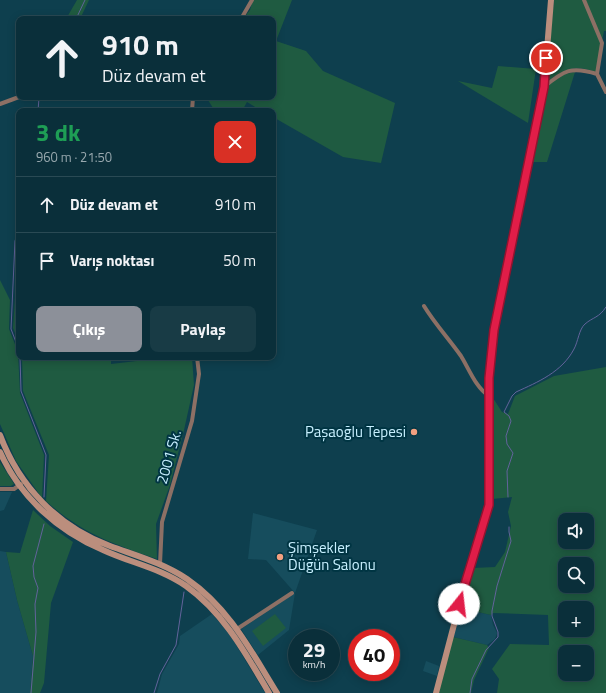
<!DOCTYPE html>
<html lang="tr">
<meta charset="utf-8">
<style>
:root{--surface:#0a2f3a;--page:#183b45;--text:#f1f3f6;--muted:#99a9af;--line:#2a4a54;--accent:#8c9099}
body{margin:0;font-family:"Titillium Web",sans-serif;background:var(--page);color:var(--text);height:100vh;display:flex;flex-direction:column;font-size:15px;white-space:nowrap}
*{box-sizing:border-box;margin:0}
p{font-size:13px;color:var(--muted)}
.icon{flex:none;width:22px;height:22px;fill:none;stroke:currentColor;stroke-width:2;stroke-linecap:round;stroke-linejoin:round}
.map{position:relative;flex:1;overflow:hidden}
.drawer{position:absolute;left:16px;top:108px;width:260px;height:252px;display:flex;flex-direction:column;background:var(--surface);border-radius:8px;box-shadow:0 2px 10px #0003,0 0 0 1px var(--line)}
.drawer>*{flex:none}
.guide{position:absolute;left:16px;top:16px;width:260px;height:84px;border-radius:8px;box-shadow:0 2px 10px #0003,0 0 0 1px var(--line);background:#0a2f3a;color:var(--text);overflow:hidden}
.fabs{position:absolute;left:558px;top:513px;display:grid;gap:8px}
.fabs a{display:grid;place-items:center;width:36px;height:36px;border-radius:8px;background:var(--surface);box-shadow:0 2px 10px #0003,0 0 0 1px var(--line);font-size:20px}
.speed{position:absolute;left:288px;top:629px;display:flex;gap:8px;font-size:20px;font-weight:700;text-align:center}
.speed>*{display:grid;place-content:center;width:52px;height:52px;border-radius:50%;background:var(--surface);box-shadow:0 2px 10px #0003,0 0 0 1px var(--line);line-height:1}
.speed small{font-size:10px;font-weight:400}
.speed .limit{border:6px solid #d22;background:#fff;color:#111}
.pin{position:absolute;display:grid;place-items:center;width:34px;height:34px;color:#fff;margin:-17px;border:2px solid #fff;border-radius:50%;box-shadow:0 1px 4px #0007}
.me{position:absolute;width:44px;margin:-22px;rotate:16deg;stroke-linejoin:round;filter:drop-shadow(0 0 3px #0008)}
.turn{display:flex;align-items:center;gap:14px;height:84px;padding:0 20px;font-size:18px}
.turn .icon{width:52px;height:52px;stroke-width:2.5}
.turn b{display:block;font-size:28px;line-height:34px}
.round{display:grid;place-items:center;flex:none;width:42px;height:42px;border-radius:8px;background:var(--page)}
.headline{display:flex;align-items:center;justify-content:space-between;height:68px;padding:0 20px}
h1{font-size:24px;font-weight:700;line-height:30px;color:#1e9e55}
.button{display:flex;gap:8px;margin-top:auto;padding:8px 20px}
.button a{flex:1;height:46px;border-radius:8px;background:var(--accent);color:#fff;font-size:16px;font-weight:700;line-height:46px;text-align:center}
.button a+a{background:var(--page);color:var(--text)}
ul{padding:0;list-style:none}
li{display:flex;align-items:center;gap:12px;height:56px;padding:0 20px;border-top:1px solid var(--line)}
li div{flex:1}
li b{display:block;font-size:15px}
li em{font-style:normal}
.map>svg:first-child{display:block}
.built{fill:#164d5d}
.green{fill:#1f5b41;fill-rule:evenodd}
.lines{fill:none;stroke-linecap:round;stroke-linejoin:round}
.stream{stroke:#62639b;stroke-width:1}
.street{stroke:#8d7065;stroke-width:4}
.secondary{stroke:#bb8e7d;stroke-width:6}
.route-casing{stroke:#92132f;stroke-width:10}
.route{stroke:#e11d48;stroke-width:7}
.poi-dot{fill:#f2a080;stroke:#003543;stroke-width:1.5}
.labels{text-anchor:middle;stroke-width:4;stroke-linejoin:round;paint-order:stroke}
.poi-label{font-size:15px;fill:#c7effe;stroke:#003543;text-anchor:end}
.street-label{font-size:15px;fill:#c7effe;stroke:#003543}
</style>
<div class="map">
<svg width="606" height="693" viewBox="0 0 606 693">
<rect width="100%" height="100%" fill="#0e3f4e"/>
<path class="built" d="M0,492H12L4,510L0,511Z
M253,513L317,530L295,593L289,630L258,655L241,629L295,593L266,560L248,559Z
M0,551L6,552L17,600L33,656L30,693H0Z
M460,608L491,615L493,625L497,633L495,639L487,645L453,637Z
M212,614L230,635L265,693H157L162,674L179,644L180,636Z
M426,661L439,666L437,676L423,671Z"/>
<path class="green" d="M77,0H89L80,19H66Z
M253,0H292L276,41L306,51L323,71L395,103L381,163L343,157L273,117V111H262L247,102L242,111H215L206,97H273V19H243L250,10Z
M554,0H606V31H604L596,72C575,64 563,69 546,83Z
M498,66L536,69L528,123L458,81L492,88Z
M575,72L547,162H532L546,88L560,75Z
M19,236V343L13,328Z
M0,280L10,300L9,329L18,352L20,393L44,455L42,498L16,461L0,424Z
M22,357H111V364L171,357H192L194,385L184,430L170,485L156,524L157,559C111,543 83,534 46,501L49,455L23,391Z
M606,367V693H497L499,679L492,669L510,644L549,645L548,615L493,613L491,615L460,608L473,568L495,567L505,552L511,526L508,512L512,497L492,499L493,398L502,412L508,414L515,396L554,376ZM565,520H587V542H565ZM565,564H587V586H565ZM565,608H587V630H565ZM565,652H587V674H565Z
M0,462L14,484L11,486H0Z
M33,510L50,526L73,542L51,603L44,683L40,693H30L33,656L17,600L6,552L20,553Z
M275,614L286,628L263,646L252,631Z
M453,637L487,645L489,648L474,680L471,693H438Z"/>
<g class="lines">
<path class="stream" d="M76,19L85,0
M38,111L39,98
M19,228L15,241L11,329L19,350
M20,357L21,391L46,455L44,497
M508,497L507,471L513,453L507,444L506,436L511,421L509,416L504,412L512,396L516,392C538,382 562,372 574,349C578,342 579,329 585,324C593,317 599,318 606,307
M31,693L36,632L35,604L38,588L34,577L33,566L44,524
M154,693L160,674L176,645L184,592
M470,693L472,679L486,650L498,637V632L492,616V611L497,586L511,541L509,532V527"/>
<path class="street" d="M584,0L602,43L597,74L606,92
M241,19L252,0
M544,87C564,70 572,66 597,74
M0,104L19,97
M192,111L193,97
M424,306C435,324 449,339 461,356C469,369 476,388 489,396
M0,489H14L21,484
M160,564L162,522L192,421L199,374L197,357
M237,629L292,593"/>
<path class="secondary" d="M0,435C19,486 58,527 110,546C137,556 163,563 187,579C229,608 251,651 277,693
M0,452C20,497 58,531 103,550C131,563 160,568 186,586C224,613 246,654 269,693
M436,693L466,579L489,505V378L494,330L544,87L551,0"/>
</g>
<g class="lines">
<g class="route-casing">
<path id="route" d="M459,604L489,505V378L494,330L544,87L546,58"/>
</g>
<use href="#route" class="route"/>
</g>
<g class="poi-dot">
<circle cx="414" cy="432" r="4"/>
<circle cx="280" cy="557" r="4"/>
</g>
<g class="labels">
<g class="poi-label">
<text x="406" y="437">Paşaoğlu Tepesi</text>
<text x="288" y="553" text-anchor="start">Şimşekler<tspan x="288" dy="17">Düğün Salonu</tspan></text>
</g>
<g class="street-label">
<text transform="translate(169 457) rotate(-74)" y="5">2001 Sk.</text>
</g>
</g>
</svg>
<div class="fabs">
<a><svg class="icon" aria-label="sound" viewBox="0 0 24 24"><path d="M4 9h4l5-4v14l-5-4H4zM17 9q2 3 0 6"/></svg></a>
<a><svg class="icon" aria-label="search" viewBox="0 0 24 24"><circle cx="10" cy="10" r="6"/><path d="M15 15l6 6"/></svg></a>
<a>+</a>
<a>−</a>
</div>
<div class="speed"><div>29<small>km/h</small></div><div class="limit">40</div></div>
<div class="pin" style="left:546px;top:58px;background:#d93025"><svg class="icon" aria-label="arrive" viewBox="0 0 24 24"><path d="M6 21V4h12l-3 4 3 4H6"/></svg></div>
<svg class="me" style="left:459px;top:604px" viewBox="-20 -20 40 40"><circle r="19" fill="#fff"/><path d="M0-13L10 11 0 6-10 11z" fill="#e11d48"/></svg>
<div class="guide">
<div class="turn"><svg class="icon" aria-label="ahead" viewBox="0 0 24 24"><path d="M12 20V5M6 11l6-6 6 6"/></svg><div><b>910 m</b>Düz devam et</div></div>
</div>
<section class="drawer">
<div class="headline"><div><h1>3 dk</h1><p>960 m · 21:50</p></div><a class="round" style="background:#d93025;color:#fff"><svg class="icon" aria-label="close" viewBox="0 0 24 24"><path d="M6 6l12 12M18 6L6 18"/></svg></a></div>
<ul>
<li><svg class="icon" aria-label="ahead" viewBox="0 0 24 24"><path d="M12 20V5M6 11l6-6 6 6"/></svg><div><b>Düz devam et</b></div><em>910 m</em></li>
<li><svg class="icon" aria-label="arrive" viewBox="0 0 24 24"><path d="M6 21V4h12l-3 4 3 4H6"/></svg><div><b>Varış noktası</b></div><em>50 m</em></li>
</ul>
<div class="button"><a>Çıkış</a><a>Paylaş</a></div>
</section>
</div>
